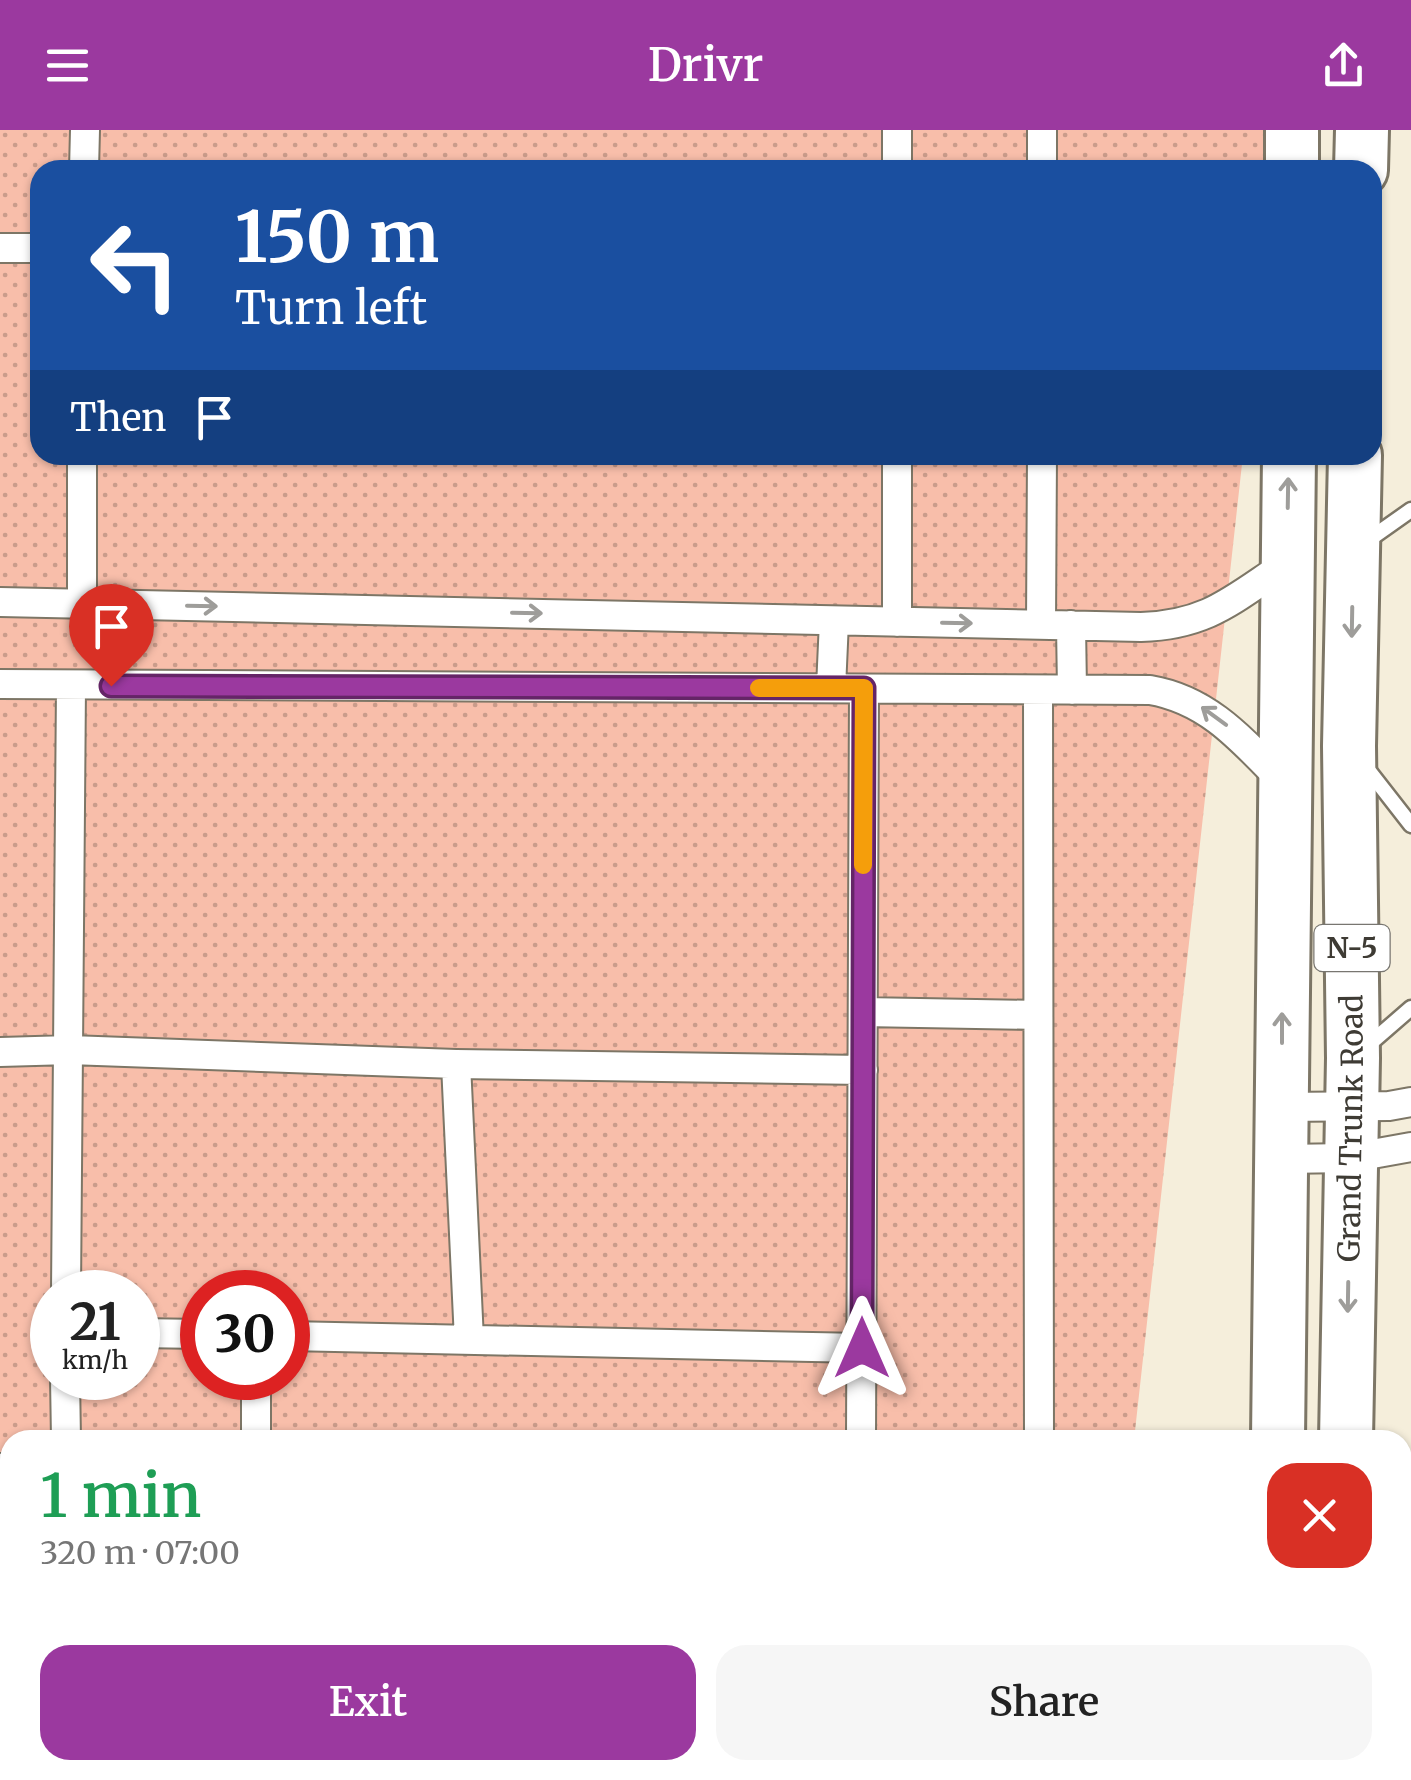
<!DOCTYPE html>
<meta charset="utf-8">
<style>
:root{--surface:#fff;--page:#f6f6f6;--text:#222;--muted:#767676;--accent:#9b399f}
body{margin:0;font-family:Merriweather,serif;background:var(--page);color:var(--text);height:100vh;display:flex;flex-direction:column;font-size:38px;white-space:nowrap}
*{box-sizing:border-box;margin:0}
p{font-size:32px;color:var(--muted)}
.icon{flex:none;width:55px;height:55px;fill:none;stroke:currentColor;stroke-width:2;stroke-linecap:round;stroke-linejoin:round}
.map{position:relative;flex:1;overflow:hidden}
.side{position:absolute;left:0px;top:1300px;width:1412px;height:350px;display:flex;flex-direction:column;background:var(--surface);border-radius:30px 30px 0 0;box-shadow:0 2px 8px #0004}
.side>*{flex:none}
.hud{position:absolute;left:30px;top:30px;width:1352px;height:305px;border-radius:30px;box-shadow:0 2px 8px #0004;background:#1a4fa0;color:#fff;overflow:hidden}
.speed{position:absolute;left:30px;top:1140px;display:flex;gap:20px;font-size:50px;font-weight:700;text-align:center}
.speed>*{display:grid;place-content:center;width:130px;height:130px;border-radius:50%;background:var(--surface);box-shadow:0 2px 8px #0004;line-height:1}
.speed small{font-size:25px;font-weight:400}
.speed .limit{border:15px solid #d22;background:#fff;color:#111}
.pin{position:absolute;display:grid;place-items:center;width:85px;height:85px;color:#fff;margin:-102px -42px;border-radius:50% 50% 50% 0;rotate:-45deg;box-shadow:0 0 10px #0007}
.pin .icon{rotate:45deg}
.me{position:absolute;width:110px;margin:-55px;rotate:0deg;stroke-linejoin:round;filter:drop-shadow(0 0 8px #0008)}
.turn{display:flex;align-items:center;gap:35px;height:210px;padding:0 40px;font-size:45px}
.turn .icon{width:130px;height:130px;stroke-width:2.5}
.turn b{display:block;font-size:70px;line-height:85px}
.then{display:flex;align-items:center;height:95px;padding:0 40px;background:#0003;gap:20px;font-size:38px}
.round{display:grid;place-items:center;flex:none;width:105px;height:105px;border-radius:30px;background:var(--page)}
.headline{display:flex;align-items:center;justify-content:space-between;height:170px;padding:0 40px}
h1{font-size:60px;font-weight:600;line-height:75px;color:#1e9e55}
.primary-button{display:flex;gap:20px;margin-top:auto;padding:20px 40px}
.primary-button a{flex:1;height:115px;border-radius:30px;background:var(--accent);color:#fff;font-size:40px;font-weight:600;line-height:115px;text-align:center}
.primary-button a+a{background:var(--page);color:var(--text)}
header{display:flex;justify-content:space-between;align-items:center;height:130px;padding:0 40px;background:var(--accent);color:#fff;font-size:45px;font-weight:600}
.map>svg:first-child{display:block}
.grass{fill:url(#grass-dots);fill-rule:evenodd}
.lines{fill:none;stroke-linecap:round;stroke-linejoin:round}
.lane-casing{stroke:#7d7666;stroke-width:19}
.street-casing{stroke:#7d7666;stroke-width:32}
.highway-casing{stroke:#7d7666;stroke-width:58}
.lane{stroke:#fff;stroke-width:14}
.street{stroke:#fff;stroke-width:28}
.highway{stroke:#fff;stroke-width:52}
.oneway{stroke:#9e9d9a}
.route-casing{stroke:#652567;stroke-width:25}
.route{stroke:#9b399f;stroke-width:18}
.slow{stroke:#f59e0b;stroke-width:18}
.labels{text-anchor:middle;stroke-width:10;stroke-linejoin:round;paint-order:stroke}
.shield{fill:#fff;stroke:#787671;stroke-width:2.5}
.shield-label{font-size:28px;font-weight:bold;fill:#3e3b34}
.street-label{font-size:30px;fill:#3e3b34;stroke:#fff}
</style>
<header><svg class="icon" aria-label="menu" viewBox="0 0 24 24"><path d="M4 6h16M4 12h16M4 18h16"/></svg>Drivr<svg class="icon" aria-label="share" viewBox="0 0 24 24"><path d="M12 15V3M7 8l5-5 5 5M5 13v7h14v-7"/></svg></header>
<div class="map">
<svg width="1411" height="1650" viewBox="0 0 1411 1650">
<defs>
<pattern id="grass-dots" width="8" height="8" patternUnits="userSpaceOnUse" patternTransform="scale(2.5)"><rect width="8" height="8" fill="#f8beaa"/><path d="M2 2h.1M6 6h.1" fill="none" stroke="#ca9c8b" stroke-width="1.8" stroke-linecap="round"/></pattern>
</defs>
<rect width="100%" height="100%" fill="#f5eedb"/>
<path class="grass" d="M0,0H1279L1274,40H40V325H1243L1134,1310H10V1640H1098L1097,1650H0ZM52,1162H138V1248H52ZM202,1162H288V1248H202Z"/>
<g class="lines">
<g class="lane-casing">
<path id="lane" d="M1367,411L1411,380
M1365,636L1411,695
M1366,917L1411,878
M1402,1383L1411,1390
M1402,1604L1411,1599"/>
</g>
<g class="street-casing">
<path id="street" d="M897,0V40
M1042,0V40
M84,40L85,0
M0,118H40
M0,472L1141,497C1209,495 1234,468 1288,433
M82,473V325
M897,492V325
M1041,494L1042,325
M1071,495L1072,560
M0,554L1150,560C1209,570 1243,611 1283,652
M831,558L834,491
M1038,560L1039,1310
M863,882L1038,885
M0,922L70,920L456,934L863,940
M456,934L469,1210
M1282,977L1389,976L1411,972
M1282,1029L1350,1028L1411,1017
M66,1162L71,556
M138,1203L202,1204
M288,1206L862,1218
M65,1248L66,1310
M256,1310V1248
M861,1310L864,559
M0,1338H10
M140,1640L164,1650
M257,1640V1650
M1039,1640V1650
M431,1650V1640
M860,1650V1640"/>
</g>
<g class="highway-casing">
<g id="highway">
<path d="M1292,40V0"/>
<path d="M1361,40L1362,0"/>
<path d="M1278,1310L1289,325"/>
<path id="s1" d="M1346,1310L1353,928L1349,616L1355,325"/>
<path d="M1274,1650V1640"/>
<path d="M1342,1650V1640"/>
</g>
</g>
<use href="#lane" class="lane"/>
<use href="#street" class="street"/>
<use href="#highway" class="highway"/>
</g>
<defs><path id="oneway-shaft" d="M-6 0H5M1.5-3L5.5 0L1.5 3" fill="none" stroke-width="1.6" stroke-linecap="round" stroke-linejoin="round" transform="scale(2.5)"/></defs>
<g class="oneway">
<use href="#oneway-shaft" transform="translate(1288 363) rotate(-89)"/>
<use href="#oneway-shaft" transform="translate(202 476) rotate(1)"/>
<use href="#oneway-shaft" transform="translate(527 483) rotate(1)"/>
<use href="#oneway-shaft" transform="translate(1352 492) rotate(91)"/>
<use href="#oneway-shaft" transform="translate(957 493) rotate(1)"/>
<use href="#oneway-shaft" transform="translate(1214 586) rotate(-144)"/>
<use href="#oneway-shaft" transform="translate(1282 898) rotate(-90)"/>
<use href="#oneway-shaft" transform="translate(1348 1167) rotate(91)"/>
</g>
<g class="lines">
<g class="route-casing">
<path id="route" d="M111,556L864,558L862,1218"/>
</g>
<use href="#route" class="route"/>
<path class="slow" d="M759,558H864L863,735"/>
</g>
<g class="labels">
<rect class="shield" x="1314.5" y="795" width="75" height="46" rx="8"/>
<g class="shield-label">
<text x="1352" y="828">N-5</text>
</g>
<g class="street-label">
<text dy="10" stroke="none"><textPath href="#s1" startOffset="312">Grand Trunk Road</textPath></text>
</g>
</g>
</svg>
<div class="speed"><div>21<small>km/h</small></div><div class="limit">30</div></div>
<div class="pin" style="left:111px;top:556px;background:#d93025"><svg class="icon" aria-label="arrive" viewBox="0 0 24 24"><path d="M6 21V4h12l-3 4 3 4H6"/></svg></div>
<svg class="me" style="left:862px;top:1218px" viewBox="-20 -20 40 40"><path d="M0-17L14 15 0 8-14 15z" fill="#9b399f" stroke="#fff" stroke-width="4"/></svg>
<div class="hud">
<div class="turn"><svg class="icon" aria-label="left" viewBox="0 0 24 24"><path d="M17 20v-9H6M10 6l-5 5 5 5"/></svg><div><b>150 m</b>Turn left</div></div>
<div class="then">Then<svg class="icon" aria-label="arrive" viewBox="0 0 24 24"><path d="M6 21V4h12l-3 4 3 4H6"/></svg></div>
</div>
<section class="side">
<div class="headline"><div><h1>1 min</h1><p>320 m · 07:00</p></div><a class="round" style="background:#d93025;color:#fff"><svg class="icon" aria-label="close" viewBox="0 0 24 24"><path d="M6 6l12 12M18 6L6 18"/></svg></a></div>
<div class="primary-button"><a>Exit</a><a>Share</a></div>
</section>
</div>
